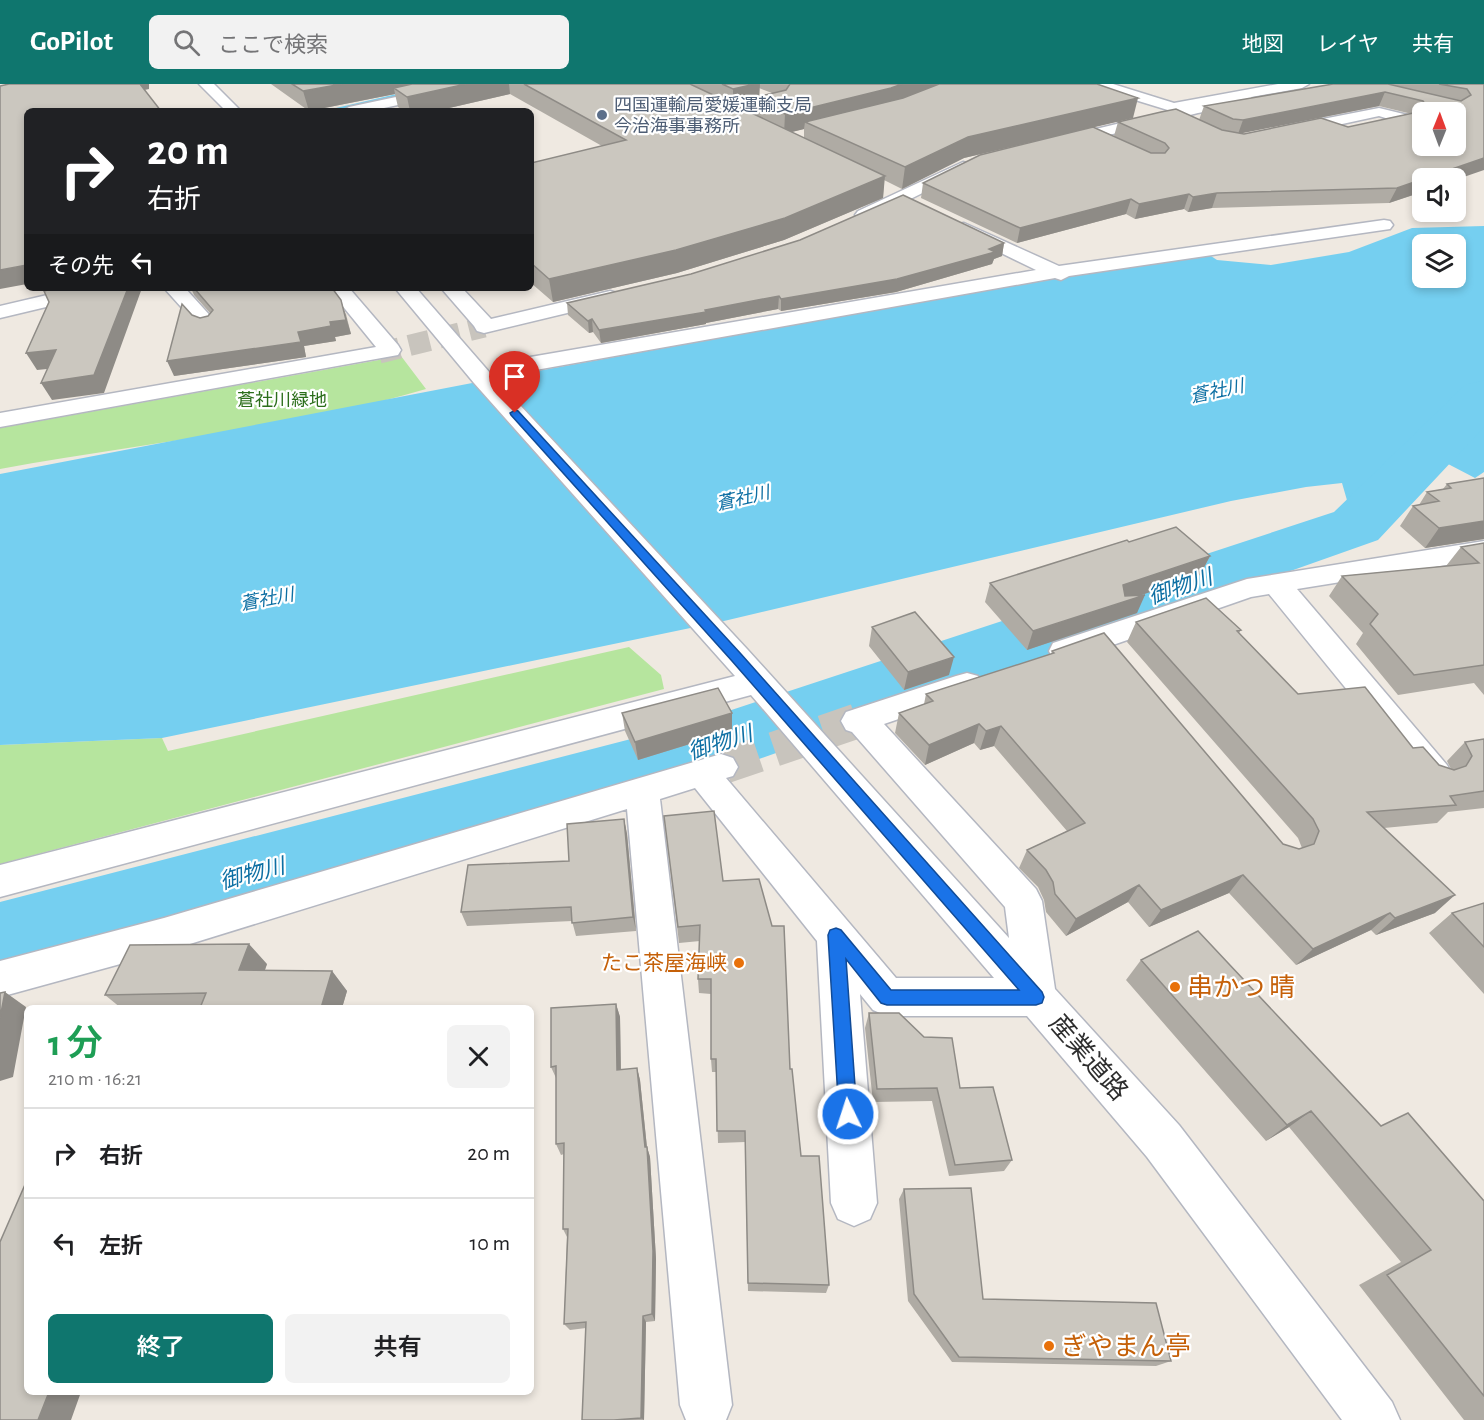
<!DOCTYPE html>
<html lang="ja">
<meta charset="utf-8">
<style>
:root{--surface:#fff;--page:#f2f2f2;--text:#202124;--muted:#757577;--line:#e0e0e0;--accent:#0f766e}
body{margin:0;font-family:"Alegreya Sans","Noto Sans JP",sans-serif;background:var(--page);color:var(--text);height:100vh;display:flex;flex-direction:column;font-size:22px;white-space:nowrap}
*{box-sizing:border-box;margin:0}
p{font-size:20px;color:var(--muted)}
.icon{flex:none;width:33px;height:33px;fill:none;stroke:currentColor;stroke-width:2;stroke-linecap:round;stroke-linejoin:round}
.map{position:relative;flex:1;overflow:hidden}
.panel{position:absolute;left:24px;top:921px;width:510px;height:390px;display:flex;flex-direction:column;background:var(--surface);border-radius:9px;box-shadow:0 3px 9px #0003}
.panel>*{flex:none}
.hud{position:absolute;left:24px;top:24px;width:510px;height:183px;border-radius:9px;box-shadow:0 3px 9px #0003;background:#202124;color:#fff;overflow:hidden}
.needle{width:39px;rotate:1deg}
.buttons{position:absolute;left:1412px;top:18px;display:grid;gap:12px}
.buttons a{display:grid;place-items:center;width:54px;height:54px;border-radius:9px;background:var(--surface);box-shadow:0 3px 9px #0003;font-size:30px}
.pin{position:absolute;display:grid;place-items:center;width:51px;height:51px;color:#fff;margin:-62px -26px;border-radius:50% 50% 50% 0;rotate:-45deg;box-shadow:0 0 6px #0007}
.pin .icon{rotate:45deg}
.me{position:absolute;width:66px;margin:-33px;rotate:356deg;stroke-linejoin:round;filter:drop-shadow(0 0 4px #0008)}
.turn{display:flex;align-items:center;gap:21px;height:126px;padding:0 24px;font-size:27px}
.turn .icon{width:78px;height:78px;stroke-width:2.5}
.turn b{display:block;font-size:42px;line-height:51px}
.then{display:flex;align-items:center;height:57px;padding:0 24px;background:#0003;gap:12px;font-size:22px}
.round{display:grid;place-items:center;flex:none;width:63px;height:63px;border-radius:9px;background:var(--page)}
.head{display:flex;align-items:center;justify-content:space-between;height:102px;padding:0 24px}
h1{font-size:36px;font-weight:600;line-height:45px;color:#1e9e55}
.primary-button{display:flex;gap:12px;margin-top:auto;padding:12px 24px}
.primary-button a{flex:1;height:69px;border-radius:9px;background:var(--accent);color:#fff;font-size:24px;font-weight:600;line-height:69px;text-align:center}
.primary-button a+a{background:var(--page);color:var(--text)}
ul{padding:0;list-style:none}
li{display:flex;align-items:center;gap:18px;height:90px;padding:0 24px;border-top:2px solid var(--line)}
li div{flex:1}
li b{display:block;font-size:22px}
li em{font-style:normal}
header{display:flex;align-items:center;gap:36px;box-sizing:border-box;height:84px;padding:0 30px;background:var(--accent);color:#fff}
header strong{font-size:28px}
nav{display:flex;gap:33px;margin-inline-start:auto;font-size:21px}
.search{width:420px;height:54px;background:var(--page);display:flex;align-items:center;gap:15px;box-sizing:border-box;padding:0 21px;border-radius:9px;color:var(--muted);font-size:22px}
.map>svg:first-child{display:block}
.green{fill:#b6e59e}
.water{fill:#75cff0;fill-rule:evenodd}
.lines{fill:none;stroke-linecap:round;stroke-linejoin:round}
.stream{fill:#75cff0;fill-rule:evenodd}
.river{fill:#75cff0;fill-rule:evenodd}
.minor-tunnel-far1{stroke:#c8c4bd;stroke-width:21;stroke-dasharray:21 10;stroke-linecap:butt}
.minor-tunnel{stroke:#c8c4bd;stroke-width:35;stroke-dasharray:35 17;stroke-linecap:butt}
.minor-casing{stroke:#b4b7c1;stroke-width:3}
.minor{fill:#fff;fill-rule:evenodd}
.wall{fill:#afaba4;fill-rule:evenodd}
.shaded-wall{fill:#8e8b86}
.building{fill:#cbc7bf;stroke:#8e8b86;stroke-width:1.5;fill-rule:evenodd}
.route{fill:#1a73e8;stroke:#114b97;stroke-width:1.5}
.service-dot{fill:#5c6f8a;stroke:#fff;stroke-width:2}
.food-dot{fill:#e8710a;stroke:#fff;stroke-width:2}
.labels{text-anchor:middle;stroke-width:4.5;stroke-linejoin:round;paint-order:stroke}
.far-service-label{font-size:18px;fill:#4e5e75;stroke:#fff;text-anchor:start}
.far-water-label{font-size:18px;font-style:italic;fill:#0d6fa3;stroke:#fff}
.far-park-label{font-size:18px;fill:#2c6e1b;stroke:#fff}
.food-label{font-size:21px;fill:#c56008;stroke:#fff;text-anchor:end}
.water-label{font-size:22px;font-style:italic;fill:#0d6fa3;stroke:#fff}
.near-food-label{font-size:26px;fill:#c56008;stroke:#fff;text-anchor:start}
.near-street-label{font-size:26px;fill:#2e2e2e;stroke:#fff}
</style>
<header>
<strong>GoPilot</strong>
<div class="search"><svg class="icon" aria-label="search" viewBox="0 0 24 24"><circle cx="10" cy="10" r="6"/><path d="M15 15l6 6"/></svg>ここで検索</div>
<nav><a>地図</a><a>レイヤ</a><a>共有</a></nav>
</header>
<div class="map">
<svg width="1484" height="1336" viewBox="0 0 1484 1336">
<rect width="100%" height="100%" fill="#efe9e1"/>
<path class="green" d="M401,272L426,305C287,346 142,359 0,385V344Z
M629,563L661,591L664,605L0,780V661L162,654L168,667Z"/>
<path class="water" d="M1484,142V388L1475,394L1427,369L1351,430L1342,399L1306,403L1231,417L724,537L162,654L0,661V390L493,295L1075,190L1211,172L1217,176L1271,181L1349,168L1412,144ZM1422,160H1455V194H1422Z"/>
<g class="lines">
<path class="stream" d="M440,0H451L334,27H323Z"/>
<path class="river" d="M1484,296V343L1378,456L691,699L0,898V818L689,640L1334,428L1465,301Z"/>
<path class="minor-tunnel-far1" d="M379,269L484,243"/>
<path class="minor-tunnel" d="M725,682L857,637"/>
<g class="minor-casing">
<path id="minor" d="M199,0H214L241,27H226Z
M457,0H484L477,4L370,27H342L349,23Z
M1091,0H1113L1174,19L1278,0H1309L1302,4L1251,13L1253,16L1251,19L1246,20L1198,29L1060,63L1054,61L1052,58L1054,55L1171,27L1093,3Z
M1379,24L1416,33L1418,36L1416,39L1381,48L1376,46L1373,43L1376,40L1392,36L1379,32L1287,52L1279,47L1287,42Z
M963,78L969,80L971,83L969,86L870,135H858L855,131L858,127Z
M1384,136L1390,137L1393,141L1390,145L1069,192L1061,196L1055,194L513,290L505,288L502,283L505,278L513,276L1036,186L958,148L955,144L958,140L964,139L1059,182Z
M77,204H112L109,208L0,234V222Z
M164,204H185L214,236L217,240L214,244L207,246L200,244Z
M328,204H349L398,261L401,266L398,271L0,343V329L376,263Z
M395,204H416L490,289L747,565L1009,854L1005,823L852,648L846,646L841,637L846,628L956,592L967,589L978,592L983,600L978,608L884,640L1036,805L1042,817L1055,905L1179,1041L1392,1318L1400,1336H1342L1147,1073L1027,932H887L873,926L860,910L877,1119L870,1135L854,1142L838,1135L831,1119L817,857L695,704L660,715L732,1321L726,1336H686L680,1321L627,725L164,868L0,913V877L164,834L721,670L733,674L738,683L733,692L726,694L896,894H994L751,611L0,813V781L735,592L474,299Z
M441,204H462L491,235L610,207L617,209L620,213L617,217L484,249L477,247L474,242Z
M1484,457V475L1297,505L1447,681L1452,690L1447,699L1435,703L1423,699L1269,510L1251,513L1064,578L1053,575L1049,567L1053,559L1247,495Z"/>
</g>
<use href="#minor" class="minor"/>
</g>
<path class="wall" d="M271,0H1097L1133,34L1093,43L1144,65L1114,52L1118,38L1199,36L1204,22L1333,0H1484L1422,94V108L1389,119L1212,124L1188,128L1184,125L1135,135L1126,130L1017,159L921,114L923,99L1090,44L964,74L902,105L884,96L883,114L784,156L677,189L553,218L531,199V79L602,62L510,10L436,27H404L398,23L395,10L309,27ZM759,4L772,9L759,12ZM752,20V29L739,23ZM1379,22L1412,30L1348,43L1244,50L1240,49ZM804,45V54L791,48Z
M1004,159L1002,172L994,175L992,180L896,208L781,227L778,225L706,239V240L601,259L593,248L589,249L568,231L567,219Z
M191,204H332L346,230L351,250L335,253L336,257L304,262L306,273L174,292L192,231L200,234L208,232L210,229L194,211Z
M1484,394V455L1425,464L1400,442L1413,422L1419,421L1427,408L1443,405L1447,400Z
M1129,458L1210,472L1200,491L1141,511L1137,529L1027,566L985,518L990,499Z
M1484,459V611L1474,599L1398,611L1356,560L1363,549L1329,512L1342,492L1446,482L1461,463Z
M1136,538L1241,546L1239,549L1298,610L1413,664L1439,681L1451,685L1447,677L1465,658L1484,655V724L1448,728L1437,739L1384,744L1435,829L1376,851L1371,846L1296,881L1229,809L1149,843L1128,818L1066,852L1046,828L1044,816L1038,803L1019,784L1027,766L1067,747L994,662L980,666L974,659L925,681L895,649L899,629L924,620L926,610L1051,570L1052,567L1283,760L1299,765L1302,764L1298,754L1127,558Z
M872,543L949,591L904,606L869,562Z
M622,629H732V647L638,676L625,647Z
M664,732L723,797L790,985L801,1072L829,1201L826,1209L748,1207L745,1058L718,1059L716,988H712L711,975V910L699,909L698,895L700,857L679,859Z
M624,735L627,750L636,847L576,852L572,837L467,842L461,828L569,777Z
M1484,819V910L1429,849L1452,829Z
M1141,876L1381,1042L1484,1117V1336H1464L1359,1201L1401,1178L1289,1043L1266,1057L1126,896Z
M267,880L265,886L332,887L347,907L342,924H121L105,911Z
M616,920L620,933L621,986L637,984L640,996L647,1063L650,1073L656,1175L655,1237L646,1238L644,1336H582L586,1244L570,1246L564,1240L567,1153L563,1145L564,1070L561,1071L556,1060V994L551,983Z
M869,929L960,1004L1012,1076L1004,1087L949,1092L932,1017L873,1018L865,944Z
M904,1105L983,1215L1171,1277L1156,1282L952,1278L908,1217L899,1115Z"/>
<path class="shaded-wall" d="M137,0H149V5L140,7Z
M342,0H445L394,4L395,10L309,27L303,7Z
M466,0H509L510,10L436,27H410L407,13Z
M755,0H760L759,18L752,14V20L733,25V5Z
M902,0H947L889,24L805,38L804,45L784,50L785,30Z
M1385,8L1379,22L1238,50L1243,36Z
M1138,14L1133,34L964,74L902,105L905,83L968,53Z
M1484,74V86L1455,96V94H1424Z
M885,92L883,114L784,156L677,189L553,218L549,195Z
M1422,95V108L1389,119L1397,104Z
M1217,109L1212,124L1188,128L1193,113Z
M1189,110L1184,125L1135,135L1139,120Z
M1131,115L1126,130L1017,159L1020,144Z
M1004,159L1002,172L994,175L992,180L896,208L781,227V215L989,165Z
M27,181V200L0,205V186Z
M128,204H142L104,309L52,316L41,299Z
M779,212L778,225L706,239V240L601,259L599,246Z
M341,216L351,250L335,253L336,257L304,262L306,273L174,292L167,277L298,248L330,238Z
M592,235L593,248L589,249L588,237Z
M56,266L67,283L37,286L26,269Z
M1484,437V455L1425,464L1439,444Z
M1210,472L1200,491L1115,520L1123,501Z
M1145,511L1137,529L1027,566L1033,547Z
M954,573L949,591L904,606L908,588Z
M732,629V647L638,676L635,658Z
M979,640L974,659L925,681L929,661Z
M1001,642L994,662L980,666L986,647Z
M624,735L627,750L636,847L633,833Z
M1243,791L1229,809L1149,843L1161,826Z
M1139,801L1128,818L1066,852L1076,835Z
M1455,811L1435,829L1376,851L1395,834Z
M1390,829L1371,846L1296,881L1313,865Z
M249,860L267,880L258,905L239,886Z
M332,887L347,907L342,924H321Z
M5,908L26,923L13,993L0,997V934Z
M616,920L620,933L621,998L617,986Z
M637,984L640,996L648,1074L645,1063Z
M1311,1027L1289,1043L1266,1057L1287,1041Z
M647,1063L650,1073L656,1175L655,1237L652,1230Z
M643,1232L646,1238L644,1336L641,1334Z
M49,1308H81L71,1336H38Z"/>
<path class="building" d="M9,0H140L161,27H27V181L0,186V2Z
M292,0H342L303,7Z
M412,0H466L407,13L394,4Z
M524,0H690L885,92L785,134L676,166L549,195L531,179V79L626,56Z
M722,0H755L733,5Z
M790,0H902L891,4L785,30L752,14L786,6Z
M939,0H1097L1138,14L968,53L905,83L805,38L903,14Z
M1333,0H1388L1461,17L1471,11L1467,5L1439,0H1484V74L1397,104L1217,109L1193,113L1189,110L1139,120L1131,115L1020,144L923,99L980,71L1093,43L1151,69H1165L1169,64L1165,59L1118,38L1161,28L1176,25L1222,46L1244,50L1321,34L1348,43L1418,28L1427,23L1423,17L1385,8L1243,36L1233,35L1204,22ZM1422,28H1455V62H1422Z
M903,111L1004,159L989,165L995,168L897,195L781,215L779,212L705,226L706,228L599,246L592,235L588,237L567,219L691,190L800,156Z
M55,204H128L94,291L41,299L56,266L26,269L49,218L44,207Z
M194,204H332L341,216L346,236L330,238L331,242L298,248L301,258L167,277L182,220L192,231L200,234L208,232L213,226Z
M1484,394V437L1439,444L1413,422L1439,417L1427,408L1451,404L1447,400Z
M1176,443L1210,472L1123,501L1125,512L1145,511L1033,547L990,499L1127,456L1129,458Z
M1484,459V581L1414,591L1370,540L1378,530L1342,492L1479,479L1461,463Z
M1206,514L1241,546L1237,547L1298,610L1365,603L1413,664L1423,663L1439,681L1454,686L1466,682L1472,672L1465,658L1484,655V707L1450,712L1456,721L1367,728L1455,811L1395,834L1390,829L1313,865L1243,791L1161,826L1139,801L1076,835L1055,810L1053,798L1046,786L1027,766L1085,739L1001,642L986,647L979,640L929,661L899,629L933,617L926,610L1054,569L1052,567L1104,549L1283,760L1299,765L1314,760L1319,747L1313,735L1136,538Z
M915,528L954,573L908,588L872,543Z
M718,604L732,629L635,658L622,629Z
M714,727L723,797L759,795L772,842H784L790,985H792L801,1072H819L829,1201L748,1199L745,1047H717L716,975H711V895H698L700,841L678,843L664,732Z
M624,735L633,833L572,839L571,823L461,828L468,781L569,777L567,740Z
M1484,819V863L1452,829Z
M1198,847L1381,1042L1408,1029L1484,1117V1312L1387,1191L1431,1166L1311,1027L1287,1041L1141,876Z
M249,860L239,886L332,887L321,924H200L206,909L105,911L130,861Z
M5,908L0,934V909Z
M616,920L617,986L637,984L645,1063H647L653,1167L652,1230L643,1232L641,1334L614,1336H582L586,1238L564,1240L568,1145H563L564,1059L556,1060V982L551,983V924Z
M869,929H899L924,953L952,954L960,1004L993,1003L1012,1076L955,1081L937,1004L877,1005Z
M27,1096V1308H49L38,1336H0V1158Z
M971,1104L983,1215L1156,1219L1171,1277L959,1273L914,1210L904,1105Z"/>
<path class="route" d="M515,326L518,327L741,570L1042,908L1044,913L1042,919L1036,921H887L881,919L846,875L857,1030L855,1036L848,1039L842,1036L839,1030L828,851L830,846L836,844L841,846L891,906H1019L732,577L511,331L510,329Z"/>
<circle class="service-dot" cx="602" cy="31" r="6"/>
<g class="food-dot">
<circle cx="739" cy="879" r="6"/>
<circle cx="1175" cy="903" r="6"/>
<circle cx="1049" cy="1262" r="6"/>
</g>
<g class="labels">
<g class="far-service-label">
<text x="614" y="27">四国運輸局愛媛運輸支局<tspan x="614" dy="21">今治海事事務所</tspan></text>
</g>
<g class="far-water-label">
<text transform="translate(1217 307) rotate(-12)" y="6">蒼社川</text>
<text transform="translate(743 414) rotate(-13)" y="6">蒼社川</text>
<text transform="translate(267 515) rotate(-11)" y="6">蒼社川</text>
</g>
<g class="far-park-label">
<text x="282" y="322">蒼社川緑地</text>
</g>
<g class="food-label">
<text x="727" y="886">たこ茶屋海峡</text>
</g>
<g class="water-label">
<text transform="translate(1180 502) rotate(-19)" y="8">御物川</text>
<text transform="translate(720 658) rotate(-18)" y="8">御物川</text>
<text transform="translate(252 789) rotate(-15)" y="8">御物川</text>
</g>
<g class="near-food-label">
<text x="1187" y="912">串かつ 晴</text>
<text x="1061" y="1271">ぎやまん亭</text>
</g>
<g class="near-street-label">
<text transform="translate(1089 973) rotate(49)" y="9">産業道路</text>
</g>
</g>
</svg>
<div class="buttons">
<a><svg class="needle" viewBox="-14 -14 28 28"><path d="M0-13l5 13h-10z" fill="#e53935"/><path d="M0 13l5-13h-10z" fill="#757577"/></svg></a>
<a><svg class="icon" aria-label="sound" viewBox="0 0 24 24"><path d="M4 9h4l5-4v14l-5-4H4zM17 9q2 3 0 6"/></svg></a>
<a><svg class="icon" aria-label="layers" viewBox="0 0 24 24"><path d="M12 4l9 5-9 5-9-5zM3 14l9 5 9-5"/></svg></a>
</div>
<div class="pin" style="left:515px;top:329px;background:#d93025"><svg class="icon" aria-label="arrive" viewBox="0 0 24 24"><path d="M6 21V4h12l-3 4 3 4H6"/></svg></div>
<svg class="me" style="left:848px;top:1030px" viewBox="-20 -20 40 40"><circle r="17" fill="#1a73e8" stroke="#fff" stroke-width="3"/><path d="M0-11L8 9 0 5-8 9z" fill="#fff"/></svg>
<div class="hud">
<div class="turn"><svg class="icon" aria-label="right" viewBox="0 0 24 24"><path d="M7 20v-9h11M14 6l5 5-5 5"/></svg><div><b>20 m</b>右折</div></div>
<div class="then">その先<svg class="icon" aria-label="left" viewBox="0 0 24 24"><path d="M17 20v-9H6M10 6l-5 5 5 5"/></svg></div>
</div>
<section class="panel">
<div class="head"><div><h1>1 分</h1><p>210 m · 16:21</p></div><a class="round"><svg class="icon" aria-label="close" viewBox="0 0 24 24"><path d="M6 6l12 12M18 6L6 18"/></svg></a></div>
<ul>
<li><svg class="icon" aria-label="right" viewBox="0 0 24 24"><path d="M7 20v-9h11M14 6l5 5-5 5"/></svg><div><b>右折</b></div><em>20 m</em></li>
<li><svg class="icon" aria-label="left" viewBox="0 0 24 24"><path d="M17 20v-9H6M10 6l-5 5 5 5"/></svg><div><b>左折</b></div><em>10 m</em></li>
</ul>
<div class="primary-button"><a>終了</a><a>共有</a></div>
</section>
</div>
